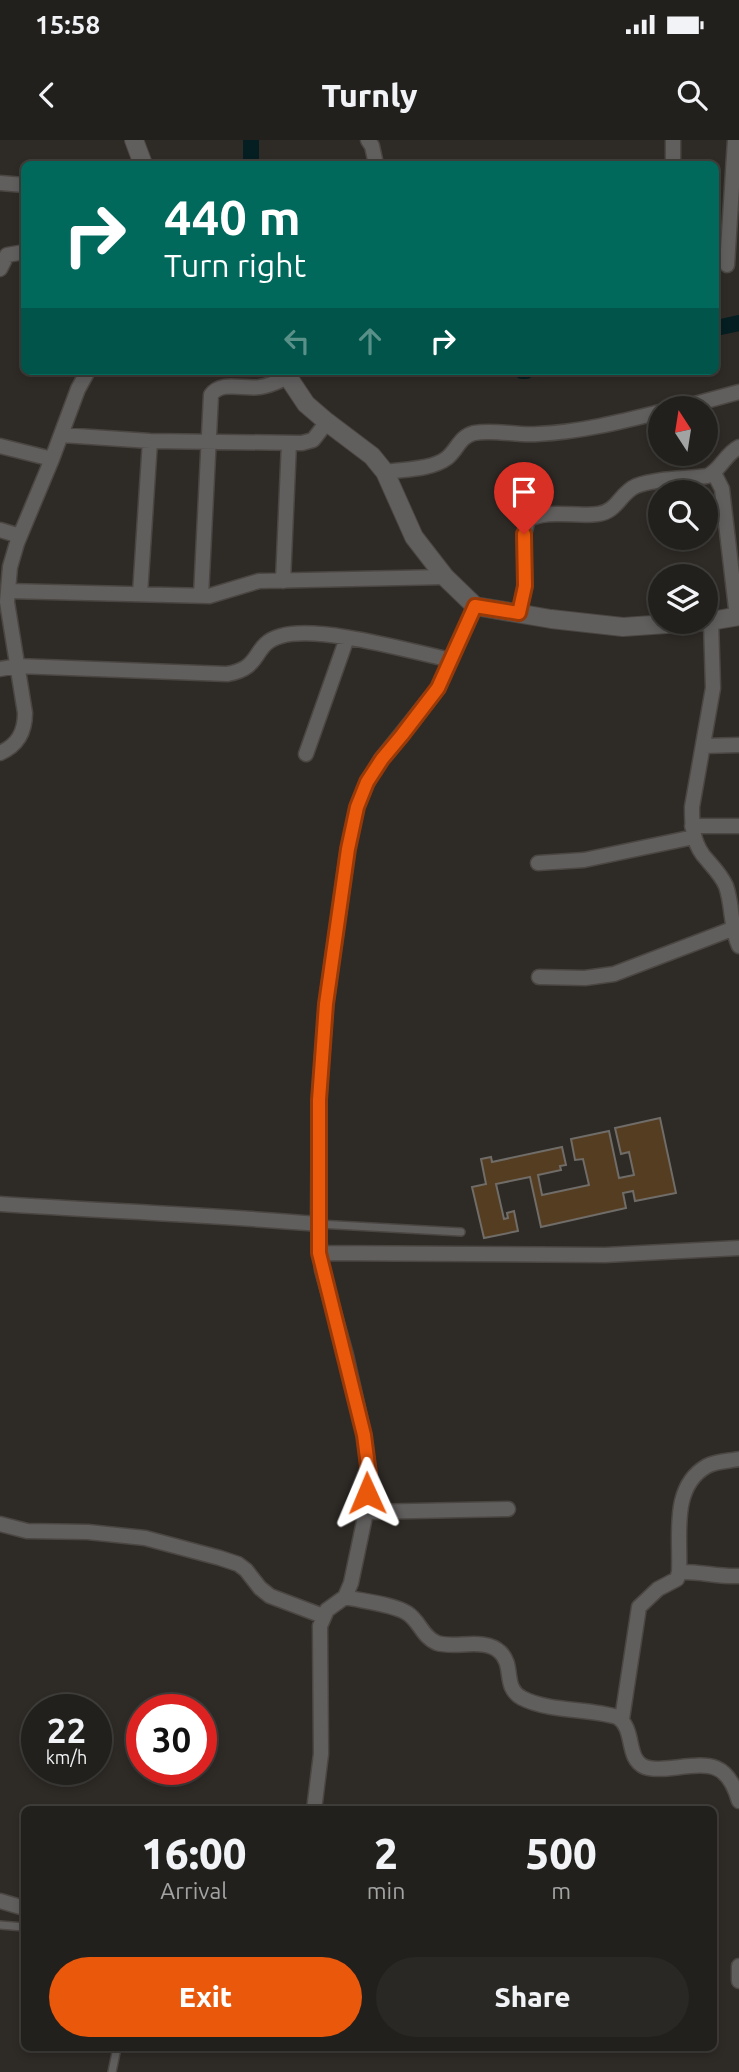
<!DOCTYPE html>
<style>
:root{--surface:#22201c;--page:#2a2825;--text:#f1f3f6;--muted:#a2a3a3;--line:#3f3e3b;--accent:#ea580c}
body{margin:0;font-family:Ubuntu,sans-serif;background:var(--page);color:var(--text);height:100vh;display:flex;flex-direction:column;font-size:26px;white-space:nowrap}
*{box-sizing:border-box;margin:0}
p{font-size:23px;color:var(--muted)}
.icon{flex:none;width:38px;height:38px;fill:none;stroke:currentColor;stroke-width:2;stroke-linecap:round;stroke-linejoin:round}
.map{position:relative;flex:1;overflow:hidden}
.details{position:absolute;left:21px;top:1666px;width:696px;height:245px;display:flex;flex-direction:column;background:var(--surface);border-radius:10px;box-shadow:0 4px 10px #0003,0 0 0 2px var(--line)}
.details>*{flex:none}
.banner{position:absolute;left:21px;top:21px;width:698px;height:214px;border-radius:10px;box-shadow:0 4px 10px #0003,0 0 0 2px var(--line);background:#00695c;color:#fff;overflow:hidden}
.needle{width:46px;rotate:348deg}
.controls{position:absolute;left:648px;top:256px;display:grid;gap:14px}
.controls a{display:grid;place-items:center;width:70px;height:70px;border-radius:50%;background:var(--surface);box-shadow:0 4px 10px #0003,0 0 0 2px var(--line);font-size:35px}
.speed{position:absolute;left:21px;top:1554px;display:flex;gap:14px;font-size:35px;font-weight:700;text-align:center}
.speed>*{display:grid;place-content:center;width:91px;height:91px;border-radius:50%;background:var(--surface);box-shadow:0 4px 10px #0003,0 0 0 2px var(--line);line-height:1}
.speed small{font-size:18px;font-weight:400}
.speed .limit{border:10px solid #d22;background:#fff;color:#111}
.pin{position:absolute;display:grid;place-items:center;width:60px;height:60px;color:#fff;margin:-72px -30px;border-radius:50% 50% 50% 0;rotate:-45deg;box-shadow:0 0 7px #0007}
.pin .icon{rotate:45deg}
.me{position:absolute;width:77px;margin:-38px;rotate:359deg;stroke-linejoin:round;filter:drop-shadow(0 0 5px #0008)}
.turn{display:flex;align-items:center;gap:24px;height:147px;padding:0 28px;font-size:32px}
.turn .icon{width:91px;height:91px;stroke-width:2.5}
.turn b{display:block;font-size:49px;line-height:60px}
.lanes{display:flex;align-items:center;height:66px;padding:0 28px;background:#0003;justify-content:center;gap:35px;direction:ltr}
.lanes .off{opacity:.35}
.eta{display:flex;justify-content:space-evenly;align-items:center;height:119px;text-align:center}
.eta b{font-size:42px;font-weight:800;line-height:49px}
.action{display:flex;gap:14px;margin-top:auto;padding:14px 28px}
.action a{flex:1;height:80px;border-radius:42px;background:var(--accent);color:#fff;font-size:28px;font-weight:800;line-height:80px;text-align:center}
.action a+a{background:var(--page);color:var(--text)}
.status{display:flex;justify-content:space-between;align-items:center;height:49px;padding:0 35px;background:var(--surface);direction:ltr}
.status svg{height:19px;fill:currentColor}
header{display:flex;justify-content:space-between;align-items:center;height:91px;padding:0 28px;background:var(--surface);font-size:32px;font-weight:800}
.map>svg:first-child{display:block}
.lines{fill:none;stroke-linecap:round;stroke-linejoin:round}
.canal{stroke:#041e21;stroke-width:16}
.building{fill:#553d22;stroke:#706c67;stroke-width:2}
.service-casing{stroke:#4a4642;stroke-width:10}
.minor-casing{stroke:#4a4642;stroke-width:17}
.tertiary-casing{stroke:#4a4642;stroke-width:20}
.service{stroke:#615e5e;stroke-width:7}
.minor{stroke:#615e5e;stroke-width:14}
.tertiary{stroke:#615e5e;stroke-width:18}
.route-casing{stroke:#983908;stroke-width:18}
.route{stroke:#ea580c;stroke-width:12}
</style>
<div class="status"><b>15:58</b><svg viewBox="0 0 49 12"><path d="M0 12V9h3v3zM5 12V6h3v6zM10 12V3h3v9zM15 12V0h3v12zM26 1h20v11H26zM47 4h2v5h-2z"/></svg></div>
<header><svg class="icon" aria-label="back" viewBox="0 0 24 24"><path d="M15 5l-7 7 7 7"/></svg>Turnly<svg class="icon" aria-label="search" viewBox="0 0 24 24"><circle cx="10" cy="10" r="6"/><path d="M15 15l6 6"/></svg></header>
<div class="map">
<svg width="739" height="1932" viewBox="0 0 739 1932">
<rect width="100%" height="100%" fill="#2e2a26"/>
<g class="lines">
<path class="canal" d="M251,24V0
M716,188L739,183
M522,231H526"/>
</g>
<path class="building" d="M660,978L676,1053L635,1061L633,1051L623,1053L626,1068L541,1087L530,1037L496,1044L504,1079L508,1078L507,1073L514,1071L518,1091L484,1098L472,1047L486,1044L481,1019L491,1017L492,1022L562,1007L566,1025L560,1026L561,1030L538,1035L542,1055L589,1045L583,1019L575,1020L571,999L609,991L619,1038L634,1035L629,1012L621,1014L615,988Z"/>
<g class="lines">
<g class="service-casing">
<path id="service" d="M318,1084L461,1092
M0,1785L24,1787
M112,1932L117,1908"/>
</g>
<g class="minor-casing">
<path id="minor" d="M368,0L372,6L376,24
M673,24V0
M0,43L24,45
M727,125L735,0
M0,129L7,115L24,112
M680,268L739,252
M62,295L150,301L302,303L313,300L327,282
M0,306L52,319
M385,332C404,329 431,330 447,318C458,309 459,297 474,293C495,289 517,296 538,294C580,292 620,282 660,272
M714,333L722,349L737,477
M0,390L20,396
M283,441L289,303
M8,451L209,456L259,441L445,437
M140,454L150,301
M201,456L211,255C221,240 245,250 260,247C270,246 279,241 288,237
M519,473L525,446L524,394L528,380C546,369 577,377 598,374C617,372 620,353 636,346C657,338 685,339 707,336C721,330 725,314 739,307
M711,481L713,548L692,667C692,684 692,700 703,715C711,725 721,734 726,746C733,766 730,786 739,806
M0,529L17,526L227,534C264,528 251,504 281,496C320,485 409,511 451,520
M704,606L739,605
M0,613C18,605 25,592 25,573L7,462L10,427L17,403L52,319L78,249L88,231
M306,614L347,498
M692,686H739
M538,723L584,720L694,697
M539,837L585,838L614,834L732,789
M0,1064C106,1071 212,1075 318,1084
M319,1113L605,1115L739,1108
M366,1372L508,1369
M0,1384L27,1391L88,1392L145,1398L220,1418L238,1424L246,1430L260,1448L270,1456L323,1476
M679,1432C699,1431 718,1437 739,1436
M345,1457C362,1461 393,1464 407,1473C420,1481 422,1497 437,1503C455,1509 485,1497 500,1512C515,1526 502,1547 522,1558C549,1572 588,1568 617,1577C636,1588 625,1619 645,1627C653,1630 663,1629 672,1628C709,1624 727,1620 739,1661
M622,1579L639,1467L658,1449L677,1439L679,1432C681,1397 670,1347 707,1326C716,1321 729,1321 739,1319
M314,1670L321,1614L320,1486L327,1470L345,1457L351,1443L366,1372L369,1334L364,1295L346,1215L322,1130L318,1084L319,960L326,864L348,709L357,667L367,643L381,619L438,548L475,466
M0,1761L24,1768
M739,1826V1841"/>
</g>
<g class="tertiary-casing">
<path id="tertiary" d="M134,0L143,24
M284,231L306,264L327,282L372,316L385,332L414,397L445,437L475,466L551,479L623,487L711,481L739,476"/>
</g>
<use href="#service" class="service"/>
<use href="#minor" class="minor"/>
<use href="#tertiary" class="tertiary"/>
</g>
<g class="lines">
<g class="route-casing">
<path id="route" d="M367,1353L369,1334L364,1295L319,1113V960L326,864L348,709L357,667L367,642L382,619L402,595L438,548L475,466L519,473L525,446L524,394"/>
</g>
<use href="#route" class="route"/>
</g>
</svg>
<div class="controls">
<a><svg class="needle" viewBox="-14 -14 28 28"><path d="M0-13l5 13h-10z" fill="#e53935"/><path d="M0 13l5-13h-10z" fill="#a2a3a3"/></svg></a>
<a><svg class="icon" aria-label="search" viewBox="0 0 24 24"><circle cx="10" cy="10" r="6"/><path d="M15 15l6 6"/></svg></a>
<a><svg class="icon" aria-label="layers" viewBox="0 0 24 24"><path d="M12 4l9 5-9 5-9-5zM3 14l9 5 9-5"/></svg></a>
</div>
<div class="speed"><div>22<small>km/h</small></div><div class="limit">30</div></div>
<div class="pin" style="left:524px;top:394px;background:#d93025"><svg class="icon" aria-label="arrive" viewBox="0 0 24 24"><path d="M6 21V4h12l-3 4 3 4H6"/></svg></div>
<svg class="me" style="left:367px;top:1353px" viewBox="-20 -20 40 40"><path d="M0-17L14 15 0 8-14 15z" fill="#ea580c" stroke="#fff" stroke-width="4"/></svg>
<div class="banner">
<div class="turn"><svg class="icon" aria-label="right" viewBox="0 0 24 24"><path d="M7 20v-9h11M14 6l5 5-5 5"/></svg><div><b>440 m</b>Turn right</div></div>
<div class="lanes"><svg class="icon off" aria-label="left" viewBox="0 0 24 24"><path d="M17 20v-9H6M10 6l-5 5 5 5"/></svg><svg class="icon off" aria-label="ahead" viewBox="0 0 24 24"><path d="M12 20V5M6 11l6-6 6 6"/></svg><svg class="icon" aria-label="right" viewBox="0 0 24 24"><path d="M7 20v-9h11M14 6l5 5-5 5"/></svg></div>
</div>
<section class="details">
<div class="eta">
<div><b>16:00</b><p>Arrival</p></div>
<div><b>2</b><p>min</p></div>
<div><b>500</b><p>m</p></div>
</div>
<div class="action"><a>Exit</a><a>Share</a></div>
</section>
</div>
